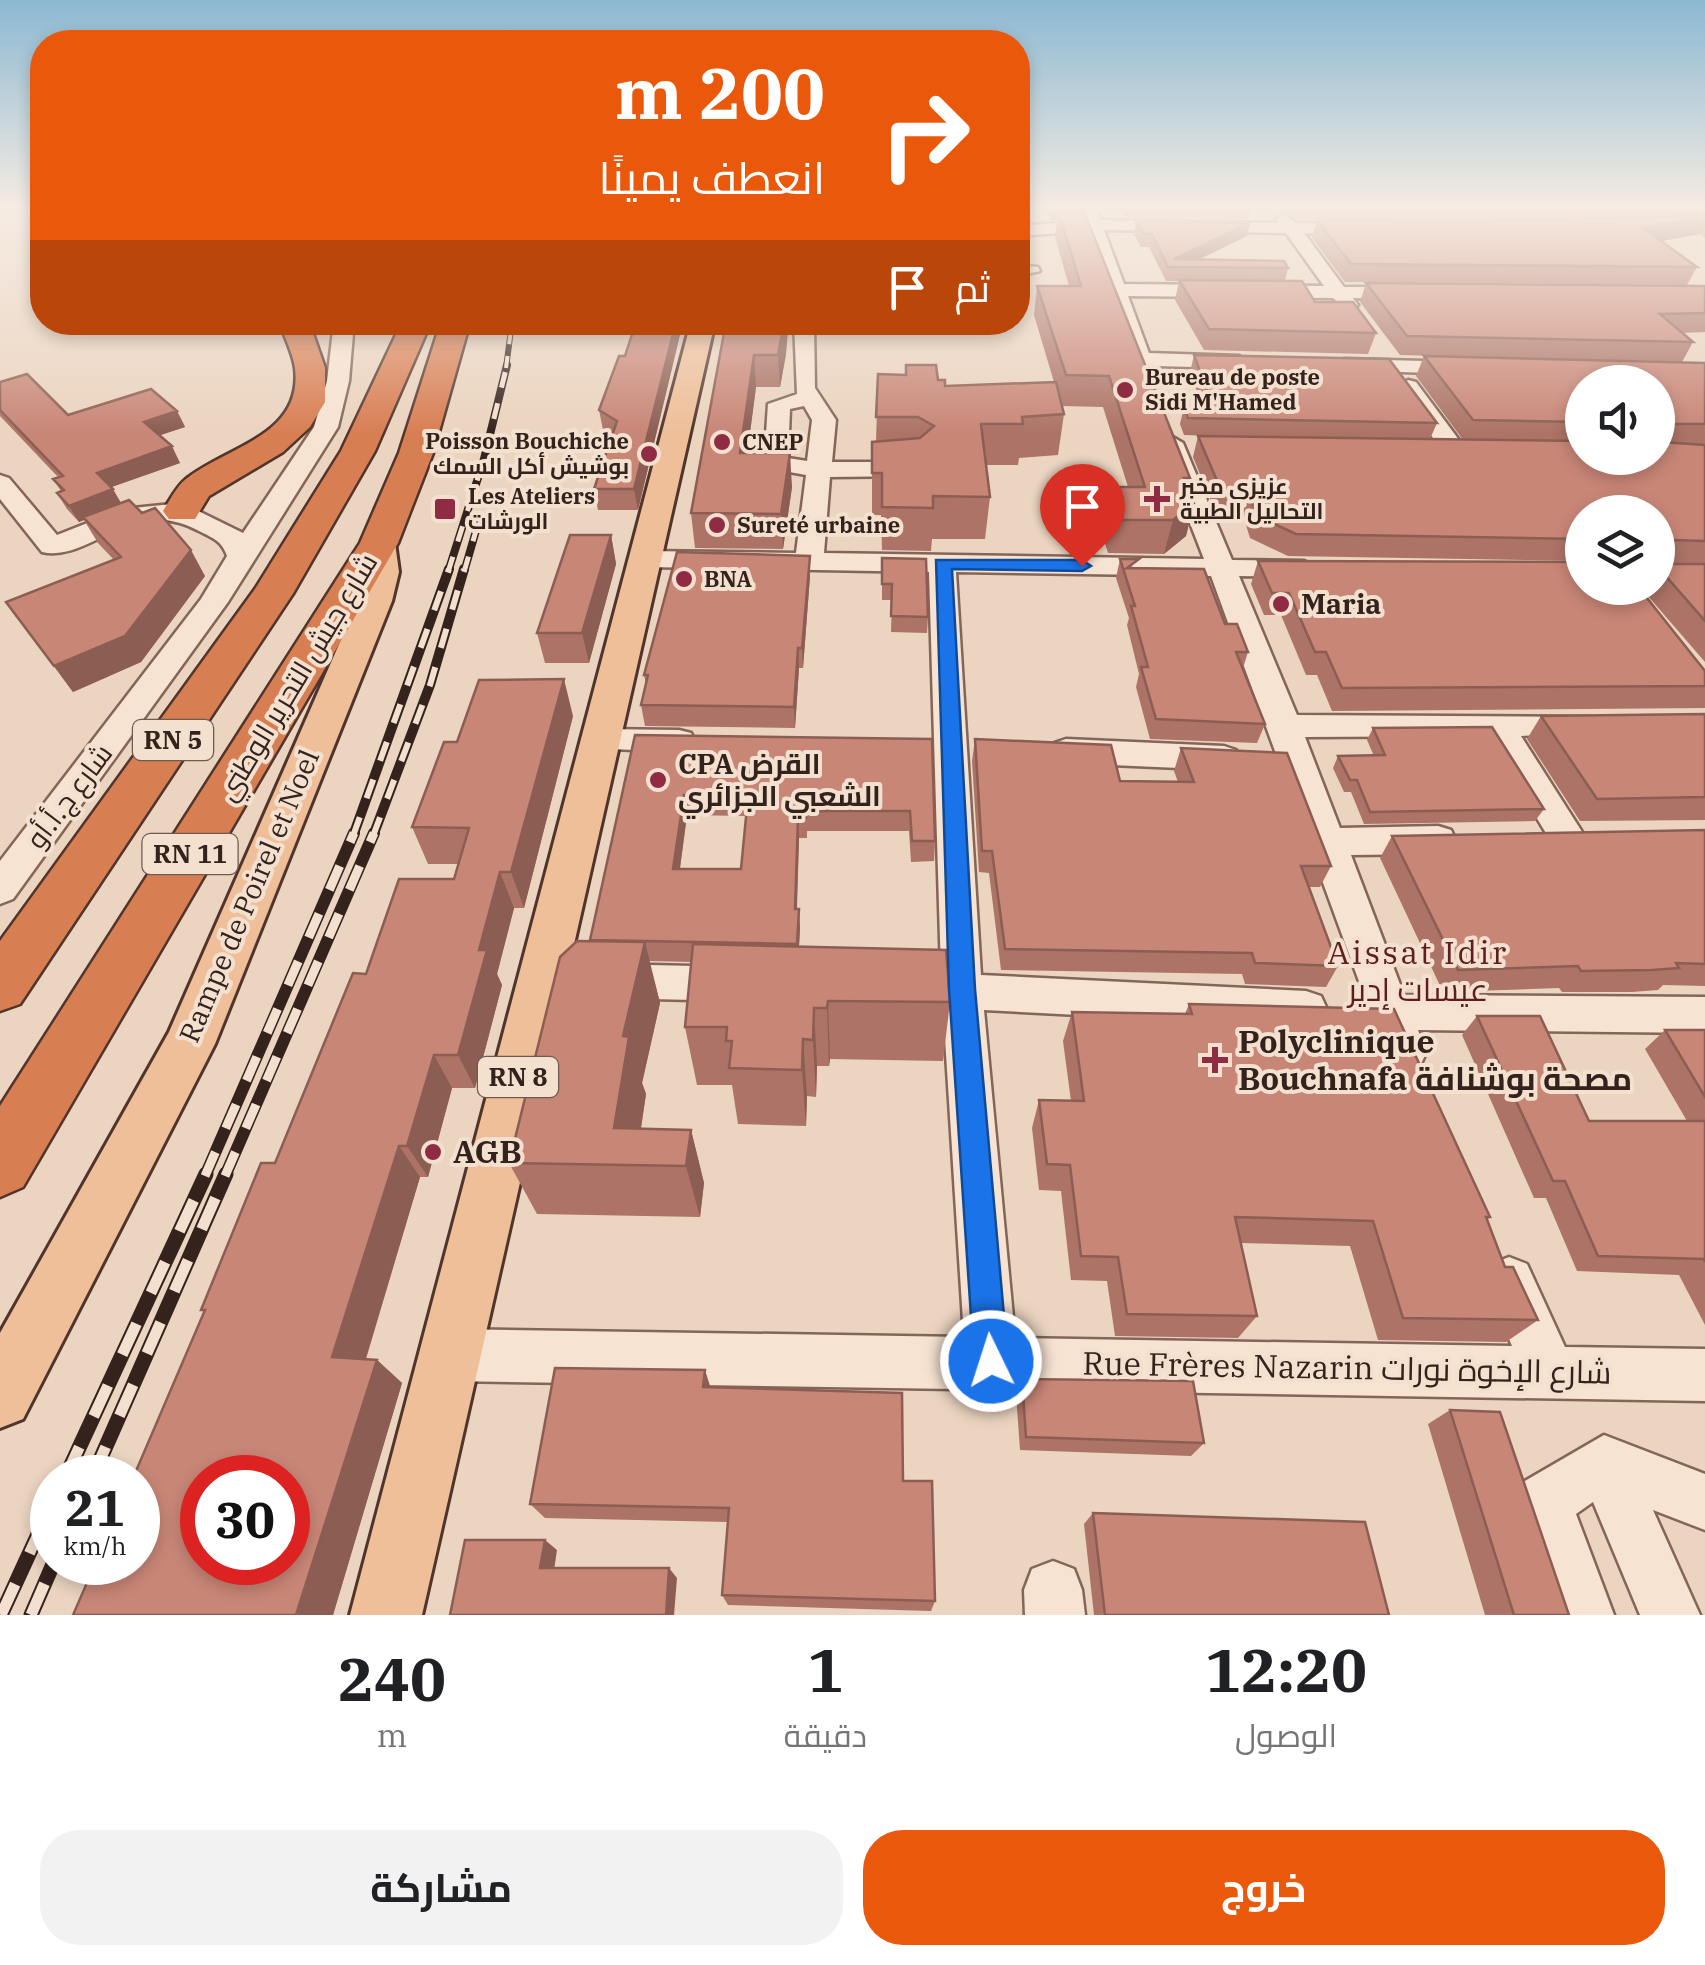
<!DOCTYPE html>
<html lang="ar">
<meta charset="utf-8">
<style>
:root{--surface:#fff;--page:#f2f2f2;--text:#202124;--muted:#757577;--accent:#ea580c}
body{margin:0;font-family:"IBM Plex Serif",Cairo,serif;background:var(--page);color:var(--text);direction:rtl;height:100vh;display:flex;flex-direction:column;font-size:38px;white-space:nowrap}
*{box-sizing:border-box;margin:0}
p{font-size:32px;color:var(--muted)}
.icon{flex:none;width:55px;height:55px;fill:none;stroke:currentColor;stroke-width:2;stroke-linecap:round;stroke-linejoin:round}
.map{position:relative;height:1615px;overflow:hidden;direction:ltr}
.drawer{display:flex;flex-direction:column;background:var(--surface);flex:1}
.drawer>*{flex:none}
.hud{position:absolute;left:30px;top:30px;width:1000px;height:305px;border-radius:40px;box-shadow:0 5px 15px #0003;direction:rtl;background:#ea580c;color:#fff;overflow:hidden}
.tools{position:absolute;left:1565px;top:365px;display:grid;gap:20px}
.tools a{display:grid;place-items:center;width:110px;height:110px;border-radius:50%;background:var(--surface);box-shadow:0 5px 15px #0003;font-size:50px}
.speed{position:absolute;left:30px;top:1455px;display:flex;gap:20px;font-size:50px;font-weight:700;text-align:center}
.speed>*{display:grid;place-content:center;width:130px;height:130px;border-radius:50%;background:var(--surface);box-shadow:0 5px 15px #0003;line-height:1}
.speed small{font-size:25px;font-weight:400}
.speed .limit{border:15px solid #d22;background:#fff;color:#111}
.pin{position:absolute;display:grid;place-items:center;width:85px;height:85px;color:#fff;margin:-102px -42px;border-radius:50% 50% 50% 0;rotate:-45deg;box-shadow:0 0 10px #0007}
.pin .icon{rotate:45deg}
.me{position:absolute;width:110px;margin:-55px;rotate:356deg;stroke-linejoin:round;filter:drop-shadow(0 0 8px #0008)}
.turn{display:flex;align-items:center;gap:35px;height:210px;padding:0 40px;font-size:45px}
.turn .icon{width:130px;height:130px;stroke-width:2.5}
.turn b{display:block;font-size:70px;line-height:85px}
.then{display:flex;align-items:center;height:95px;padding:0 40px;background:#0003;gap:20px;font-size:38px}
.eta{display:flex;justify-content:space-evenly;align-items:center;height:170px;text-align:center}
.eta b{font-size:60px;font-weight:700;line-height:70px}
.primary-button{display:flex;gap:20px;margin-top:auto;padding:20px 40px}
.primary-button a{flex:1;height:115px;border-radius:40px;background:var(--accent);color:#fff;font-size:40px;font-weight:700;line-height:115px;text-align:center}
.primary-button a+a{background:var(--page);color:var(--text)}
.map>svg:first-child{display:block}
.lines{fill:none;stroke-linecap:round;stroke-linejoin:round}
.minor-casing{stroke:#836559;stroke-width:5}
.major-casing{stroke:#51352d;stroke-width:6}
.highway-casing{stroke:#51352d;stroke-width:5}
.minor{fill:#f7e3d2;fill-rule:evenodd}
.major{fill:#eebf99;fill-rule:evenodd}
.highway{fill:#d87e53;fill-rule:evenodd}
.rail-far4-casing{stroke:#34221d;stroke-width:6}
.rail-far3-casing{stroke:#34221d;stroke-width:8}
.rail-far2-casing{stroke:#34221d;stroke-width:10}
.rail-far1-casing{stroke:#34221d;stroke-width:12}
.rail-casing{stroke:#34221d;stroke-width:15}
.rail-far4{stroke:#f3e0cf;stroke-width:4;stroke-dasharray:12;stroke-linecap:butt}
.rail-far3{stroke:#f3e0cf;stroke-width:5;stroke-dasharray:16;stroke-linecap:butt}
.rail-far2{stroke:#f3e0cf;stroke-width:6;stroke-dasharray:20;stroke-linecap:butt}
.rail-far1{stroke:#f3e0cf;stroke-width:9;stroke-dasharray:26;stroke-linecap:butt}
.rail{stroke:#f3e0cf;stroke-width:11;stroke-dasharray:34;stroke-linecap:butt}
.wall{fill:#ac7366;fill-rule:evenodd}
.shaded-wall{fill:#8c5e53}
.building{fill:#c88677;stroke:#8c5e53;stroke-width:2.5;fill-rule:evenodd}
.route{fill:#1a73e8;stroke:#114b97;stroke-width:2.5}
.poi-dot{fill:#8f2c44;stroke:#f3e0cf;stroke-width:4}
.labels{text-anchor:middle;stroke-width:8;stroke-linejoin:round;paint-order:stroke}
.far-poi-label{font-size:22px;font-weight:bold;fill:#34221d;stroke:#f3e0cf;text-anchor:start}
.shield{fill:#f3e0cf;stroke:#6d5b52;stroke-width:2.5}
.shield-label{font-size:25px;font-weight:bold;fill:#34221d}
.poi-label{font-size:28px;font-weight:bold;fill:#34221d;stroke:#f3e0cf;text-anchor:start}
.street-label{font-size:28px;fill:#34221d;stroke:#f3e0cf}
.quarter-label{font-size:32px;letter-spacing:2.5px;fill:#5e1e20;stroke:#f3e0cf}
.near-poi-label{font-size:32px;font-weight:bold;fill:#34221d;stroke:#f3e0cf;text-anchor:start}
.near-street-label{font-size:32px;fill:#34221d;stroke:#f3e0cf}
</style>
<div class="map">
<svg width="1705" height="1615" viewBox="0 0 1705 1615">
<rect width="100%" height="100%" fill="#ebd4c0"/>
<g class="lines">
<g class="minor-casing">
<path id="minor" d="M1080,208H1096L1101,220L1278,223L1276,219L1284,214L1296,223L1365,225L1368,229L1359,234L1304,233L1344,287H1409L1419,293L1409,299L1353,298L1358,305L1348,311L1333,298L1128,296L1149,353L1239,356L1250,362L1239,368L1153,366L1154,381H1138L1087,231L1018,236V226L1084,221ZM1104,230L1286,233L1324,286L1124,284Z
M1018,265L1038,267L1040,271L1018,276Z
M334,322H354L349,381L338,427L228,602L13,899L0,904V861L201,599L227,556C222,541 213,538 199,531C132,494 90,563 42,552L0,499V475L9,478L57,535L123,509L182,503L243,533L314,427L327,381Z
M794,322H814L815,388L836,420L832,462H916L928,469L916,476L830,477L824,553L1204,559L1159,443L1171,436L1183,443L1232,560L1304,561L1318,569L1304,577L1239,576L1297,715L1590,717L1595,725L1590,733L1521,736L1586,838L1581,848L1568,851L1555,848L1487,736L1305,737L1340,828L1438,826L1451,830L1456,840L1451,850L1438,854L1351,855L1404,995L1705,997V1033L1418,1030L1426,1053L1420,1066L1405,1072L1390,1066L1376,1030L1352,1025L1346,1012L1352,999L1364,995L1211,576L956,572L981,975L1306,991L1321,996L1327,1009L1321,1022L1306,1027L984,1010L1015,1338L1512,1346L1484,1282L1491,1264L1509,1257L1527,1264L1565,1347L1705,1349V1401L450,1381L432,1373L424,1355L432,1337L450,1329L964,1337L943,1007L889,1000L883,988L889,976L903,971L941,973L929,572L645,567L631,559L645,551L796,553L806,475L767,468L764,463L768,404L797,394ZM804,406L812,420L807,461L788,458L790,409Z
M1346,359L1464,362L1475,368L1464,374L1338,370V360Z
M1408,380L1416,382L1465,448L1468,453L1465,458H1447L1397,387Z
M601,729L679,730L691,733L695,741L691,749L679,752L589,748L585,740L589,732Z
M1066,739L1224,746L1236,750L1241,758L1236,766L1224,770L1066,763L1054,759L1049,751L1054,743Z
M608,964L736,967L750,972L756,984L750,996L736,1001L608,998L594,993L588,981L594,969Z
M1604,1435L1705,1474V1530L1653,1510L1700,1615H1640L1593,1502L1576,1514L1614,1615H1554L1515,1502L1523,1482Z
M1053,1561L1074,1569L1082,1590L1085,1615H1025L1024,1590L1032,1569Z"/>
</g>
<g class="major-casing">
<path id="major" d="M691,322H715L422,1615H350Z
M379,533L395,543L399,572L392,601L215,1044L23,1419L0,1428V1333L169,1032L358,601L365,572L363,543Z"/>
</g>
<g class="highway-casing">
<path id="highway" d="M280,322H309L325,368V402L310,427L283,452L209,496L195,519H169L163,511C170,500 176,487 186,479C227,446 303,436 295,368C293,353 284,337 280,322Z
M402,322H431L375,451L294,592L20,1004L0,1011V941L255,589L341,451Z
M441,322H470L433,453L398,543L23,1187L0,1197V1106L360,543L399,453Z"/>
</g>
<use href="#minor" class="minor"/>
<use href="#major" class="major"/>
<use href="#highway" class="highway"/>
<g class="rail-far4-casing">
<path id="rail-far4" d="M506,368L512,322"/>
</g>
<g class="rail-far3-casing">
<path id="rail-far3" d="M448,572L484,459L507,365
M464,572L480,517"/>
</g>
<g class="rail-far2-casing">
<path id="rail-far2" d="M353,836L449,569
M373,836L430,685L464,569"/>
</g>
<g class="rail-far1-casing">
<path id="rail-far1" d="M205,1176L354,833
M225,1176L374,833"/>
</g>
<g class="rail-casing">
<path id="rail" d="M65,1478L206,1174
M92,1478L226,1174
M1,1615L52,1504
M31,1615L54,1562"/>
</g>
<use href="#rail-far4" class="rail-far4"/>
<use href="#rail-far3" class="rail-far3"/>
<use href="#rail-far2" class="rail-far2"/>
<use href="#rail-far1" class="rail-far1"/>
<use href="#rail" class="rail"/>
</g>
<path class="wall" d="M1047,208L1083,209L1190,478L1188,486L1194,503L1186,536L1164,554L1108,553L1098,520L1105,487H1128L1103,407L1062,406L1064,414L1058,455L1019,458L1018,465H986L990,497L985,539H932L931,551L882,550L881,515H872V442H876L878,374L905,375L906,365L938,380L945,386L1054,382L1034,315L1037,286H1069L1055,237L1057,219L1050,220Z
M1119,208H1251L1248,219L1124,217Z
M1277,208H1705V238L1700,234L1661,241L1697,267L1687,285L1345,282L1312,238L1317,220L1419,222L1297,219L1280,212Z
M1136,222L1247,236L1198,260L1288,268L1285,281L1315,302L1376,333L1368,354L1204,350L1175,300L1179,281H1166L1149,247H1141L1134,234Z
M1018,229L1027,278L1023,307H1018Z
M1366,283L1705,286V332L1682,333L1693,342L1682,362L1400,355L1360,302Z
M636,322H683L638,510H598L594,489L612,436L603,430L599,410L625,356Z
M726,322H787L786,354L780,387H756L747,453L792,487L783,549L695,548L691,513Z
M1194,355L1437,423L1430,439L1463,440L1416,376L1424,356L1705,363V563H1672L1705,564V662L1641,588H1658V512H1582V561L1288,556L1250,538L1242,512L1215,511L1193,457L1198,436L1251,437L1184,435L1180,424L1184,407H1202L1190,372ZM1582,382L1658,458H1582Z
M0,382L68,415L177,411L185,427L159,435L180,463L111,487L121,503L205,576L141,662L73,692L6,602L114,560L98,543L84,520L79,522L67,509L57,493L61,491L53,479L58,477L0,416Z
M611,535L616,564L589,663H545L537,633Z
M810,556V576L803,668H799L795,728L645,726L641,705L646,685L644,675Z
M882,558L928,617L927,633L891,632L892,600H882Z
M1120,559L1225,624L1248,652L1243,668L1265,724L1257,743L1150,739L1136,687L1139,674L1127,625L1129,618L1116,578Z
M1258,561L1705,671V708L1332,711L1317,675H1306L1281,615H1264L1251,584Z
M1705,714V820L1580,821L1527,739L1541,716Z
M573,716L524,908H514L497,974L502,985L475,1088H452L428,1177H420L366,1359L377,1360L402,1383L333,1615H73L204,1312L201,1310L275,1163L366,974L454,879L458,864H428L412,827L457,742Z
M1373,728L1544,809L1535,821L1364,824L1351,792H1344L1333,768L1338,756H1374L1367,740Z
M635,735L932,739L935,841L934,861L911,862L909,831H807V838H799L797,909L800,928L799,946L950,1002L943,1061L830,1059L829,1066H817L816,1097L807,1096L806,1126L738,1124L732,1085H697L685,1027L691,962L649,961L660,1003L642,1083L646,1094L641,1129L691,1130L704,1183L700,1217L537,1214L509,1163L591,941ZM687,815L746,816L741,869H680Z
M975,739L1120,781L1178,782L1174,771L1181,748L1331,866L1320,887H1309L1338,966L1326,987L1245,984L1242,974L1001,970L989,873L979,872L972,761Z
M1705,830V986L1663,985L1658,990L1632,992H1562L1559,988L1443,992L1380,858L1392,836Z
M1189,1004L1490,1217L1487,1220L1505,1267L1538,1320L1506,1342L1378,1340L1350,1246L1241,1243L1257,1316L1238,1338L1115,1336L1107,1281L1071,1280L1061,1191L1039,1190L1032,1128L1039,1100L1071,1101L1063,1041L1072,1012L1185,1014Z
M1477,1016L1589,1121H1687L1645,1049L1665,1030H1705V1325L1679,1275L1577,1271L1546,1198H1534L1462,1035Z
M1022,1379L1204,1443L1191,1456L1020,1450L1016,1394Z
M711,1387L903,1481L935,1601L931,1611L728,1605L722,1595L728,1522L545,1518L530,1504Z
M1450,1410L1569,1615H1485L1428,1424Z
M1093,1513L1389,1615H1094L1084,1524Z"/>
<path class="shaded-wall" d="M1051,208H1080L1058,210L1057,219L1050,220Z
M1705,217V224L1700,234L1634,246L1643,228Z
M1250,223L1247,236L1182,267L1174,259Z
M676,322H683L638,510L634,489Z
M784,322H787L788,331L786,354L780,387L778,355Z
M754,355L756,387L743,487L740,453Z
M177,411L185,427L152,438L144,422Z
M172,446L180,463L106,489L97,473Z
M790,453L792,487L783,549L781,514Z
M113,489L122,505L79,522L69,506Z
M1194,503L1186,536L1164,554L1173,520Z
M611,535L616,564L589,663L582,633Z
M191,550L205,576L141,662L73,692L54,666Z
M810,556V576L803,668L802,648Z
M798,648L799,668L795,728L794,707Z
M564,679L573,716L524,908L511,872Z
M684,795L687,815L677,889L673,869Z
M798,818L799,838L796,928L795,909Z
M500,872L514,908L497,974L502,985L475,1088L458,1055L479,950Z
M799,909L800,928L798,964L797,944Z
M645,942L660,1003L642,1083L646,1094L635,1165L614,1128L623,1036Z
M828,1001L830,1059L829,1066L827,1008Z
M814,1008L817,1066L816,1097L813,1040Z
M803,1039L807,1096L806,1126L802,1070Z
M434,1055L452,1088L428,1177L407,1146Z
M691,1130L704,1183L700,1217L686,1166Z
M399,1146L420,1177L359,1381L332,1357Z
M377,1360L402,1383L333,1615H296Z
M705,1370L711,1389L703,1387Z
M545,1540L557,1550L553,1577L540,1568Z
M669,1568L677,1578L674,1615H666Z"/>
<path class="building" d="M1083,209L1190,478H1184L1194,503L1173,520H1115L1105,487H1145L1109,376L1066,375L1037,286H1081L1058,210Z
M1705,216V217L1643,228L1697,267L1351,264L1317,220L1458,222Z
M1136,222L1250,223L1174,259L1284,261L1288,268L1168,267L1152,234H1144Z
M1018,229L1027,278L1018,277Z
M1179,280L1302,281L1315,302H1353L1376,333L1209,329Z
M1366,283L1705,286V313L1660,314L1693,342L1407,336Z
M636,322H676L634,489H594L617,421L599,410L619,356H625Z
M726,322H784L778,355H754L740,453H790L781,514L691,513Z
M1194,355L1389,359L1437,423L1188,418L1184,407H1213Z
M1424,356L1705,363V424H1668L1659,442L1705,445V541L1672,540L1669,544L1673,564H1705V621L1658,567V512H1582V539L1296,534L1257,516L1248,490H1221L1198,436L1582,441V458H1658V382H1582V422L1473,420Z
M906,365H936L938,380H945V386L1056,382L1064,414L1022,417L1023,424H981L990,497L933,496V508L882,507V473H872V442L920,438L934,426L918,417H876L878,374L906,375Z
M27,374L68,415L151,389L177,411L144,422L172,446L97,473L113,489L69,506L57,493L64,490L53,479L63,476L0,410V382Z
M129,500L142,513L155,508L191,550L125,636L54,666L6,602L121,557L83,517Z
M570,535H611L582,633H537Z
M677,552L810,556L802,648H798L794,707L641,705L648,675H644Z
M882,558L926,559L928,617L891,616L892,584H882Z
M1120,559H1139L1127,568L1204,569L1225,624H1237L1248,652H1236L1265,724L1156,719L1141,667H1148L1131,606H1135Z
M1258,561L1582,562V588H1639L1705,671V686L1342,688L1326,652H1315L1289,593H1272Z
M564,679L511,872H500L479,950H487L458,1055H434L407,1146H399L332,1357L377,1360L296,1615H73L96,1562H138V1478H133L205,1310H201L261,1163H275L353,973L366,974L399,879H454L469,828L412,827L444,742H457L479,680ZM202,1478H288V1562H202Z
M1705,714V797L1597,799L1541,716Z
M1492,727L1544,809L1370,812L1357,780H1350L1338,756L1385,755L1373,728Z
M635,735L932,739L935,841H912L910,811H806V818H798L795,909H799L797,944L590,940ZM684,795L748,796L741,869H673Z
M975,739L1111,745L1120,781L1194,782L1181,748L1287,753L1331,866H1301L1338,966L1255,963L1252,953L1005,949L992,851H982Z
M1705,830V964L1676,963L1679,968L1652,970L1581,971L1578,966L1458,970L1392,836Z
M577,941L645,942L623,1036L629,1037L614,1128L691,1130L686,1166L509,1163L560,957Z
M693,944L946,950L950,1002L828,1001L827,1008H814L813,1040L803,1039L802,1070L729,1068L732,1041H726L727,1027H685Z
M1189,1004L1394,1009L1490,1217H1486L1505,1267H1513L1538,1320L1403,1318L1373,1221L1235,1217L1257,1316L1127,1314L1118,1257L1081,1256L1070,1165L1047,1164L1039,1100L1084,1101L1072,1012L1192,1014Z
M1477,1016H1540L1589,1121H1705V1262L1704,1259L1598,1256L1565,1181H1553Z
M1665,1030H1705V1097Z
M555,1368L705,1370L703,1387L902,1393L903,1481H932L935,1601L722,1595L729,1508L530,1504Z
M1022,1379L1193,1381L1204,1443L1026,1437Z
M1450,1410L1500,1412L1569,1615H1514Z
M1093,1513L1365,1522L1389,1615H1105Z
M465,1540H545L540,1568H669L666,1615H450Z"/>
<linearGradient id="sky" x2="0" y2="1"><stop stop-color="#8cb8d1"/><stop offset="0.48" stop-color="#f6ece3"/><stop offset="1" stop-color="#f6ece3" stop-opacity="0"/></linearGradient>
<rect width="1705" height="434" fill="url(#sky)"/>
<path class="route" d="M936,560H1082L1091,566L1082,571L952,569L975,989L1008,1361L1003,1373L991,1378L979,1373L974,1361L949,989Z"/>
<g class="poi-dot">
<circle cx="1125" cy="390" r="10"/>
<circle cx="722" cy="442" r="10"/>
<circle cx="649" cy="454" r="10"/>
<path d="M1152 484h10v10h10v10h-10v10h-10v-10h-10v-10h10z"/>
<rect x="433" y="497" width="24" height="24" rx="5"/>
<circle cx="717" cy="525" r="10"/>
<circle cx="684" cy="579" r="10"/>
<circle cx="1281" cy="604" r="10"/>
<circle cx="658" cy="780" r="10"/>
<path d="M1210 1045h10v10h10v10h-10v10h-10v-10h-10v-10h10z"/>
<circle cx="433" cy="1152" r="10"/>
</g>
<g class="labels">
<g class="far-poi-label">
<text x="1145" y="385">Bureau de poste<tspan x="1145" dy="25">Sidi M'Hamed</tspan></text>
<text x="629" y="449" text-anchor="end">Poisson Bouchiche<tspan x="629" dy="25">بوشيش أكل السمك</tspan></text>
<text x="742" y="450">CNEP</text>
<text x="1180" y="494">عزيزي مخبر<tspan x="1180" dy="25">التحاليل الطبية</tspan></text>
<text x="468" y="504">Les Ateliers<tspan x="468" dy="25">الورشات</tspan></text>
<text x="737" y="533">Sureté urbaine</text>
<text x="704" y="587">BNA</text>
</g>
<g class="shield">
<rect x="133" y="720" width="80" height="40" rx="8"/>
<rect x="142.5" y="834" width="95" height="40" rx="8"/>
<rect x="478" y="1057" width="80" height="40" rx="8"/>
</g>
<g class="shield-label">
<text x="173" y="749">RN 5</text>
<text x="190" y="863">RN 11</text>
<text x="518" y="1086">RN 8</text>
</g>
<g class="poi-label">
<text x="1301" y="614">Maria</text>
<text x="678" y="774">CPA القرض<tspan x="678" dy="32">الشعبي الجزائري</tspan></text>
</g>
<g class="street-label">
<text transform="translate(297 677) rotate(-59)" y="10">شارع جيش التحرير الوطني</text>
<text transform="translate(69 796) rotate(-53)" y="10">شارع ج.أ.أو</text>
<text transform="translate(249 896) rotate(-67)" y="10">Rampe de Poirel et Noel</text>
</g>
<g class="quarter-label">
<text x="1418" y="964">Aissat Idir<tspan x="1418" dy="37">عيسات إدير</tspan></text>
</g>
<g class="near-poi-label">
<text x="1238" y="1053">Polyclinique<tspan x="1238" dy="37">Bouchnafa مصحة بوشنافة</tspan></text>
<text x="453" y="1163">AGB</text>
</g>
<g class="near-street-label">
<text transform="translate(1347 1368) rotate(1)" y="11">Rue Frères Nazarin شارع الإخوة نورات</text>
</g>
</g>
</svg>
<div class="tools">
<a><svg class="icon" aria-label="sound" viewBox="0 0 24 24"><path d="M4 9h4l5-4v14l-5-4H4zM17 9q2 3 0 6"/></svg></a>
<a><svg class="icon" aria-label="layers" viewBox="0 0 24 24"><path d="M12 4l9 5-9 5-9-5zM3 14l9 5 9-5"/></svg></a>
</div>
<div class="speed"><div>21<small>km/h</small></div><div class="limit">30</div></div>
<div class="pin" style="left:1082px;top:566px;background:#d93025"><svg class="icon" aria-label="arrive" viewBox="0 0 24 24"><path d="M6 21V4h12l-3 4 3 4H6"/></svg></div>
<svg class="me" style="left:991px;top:1361px" viewBox="-20 -20 40 40"><circle r="17" fill="#1a73e8" stroke="#fff" stroke-width="3"/><path d="M0-11L8 9 0 5-8 9z" fill="#fff"/></svg>
<div class="hud">
<div class="turn"><svg class="icon" aria-label="right" viewBox="0 0 24 24"><path d="M7 20v-9h11M14 6l5 5-5 5"/></svg><div><b>200 m</b>انعطف يمينًا</div></div>
<div class="then">ثم<svg class="icon" aria-label="arrive" viewBox="0 0 24 24"><path d="M6 21V4h12l-3 4 3 4H6"/></svg></div>
</div>
</div>
<section class="drawer">
<div class="eta">
<div><b>12:20</b><p>الوصول</p></div>
<div><b>1</b><p>دقيقة</p></div>
<div><b>240</b><p>m</p></div>
</div>
<div class="primary-button"><a>خروج</a><a>مشاركة</a></div>
</section>
